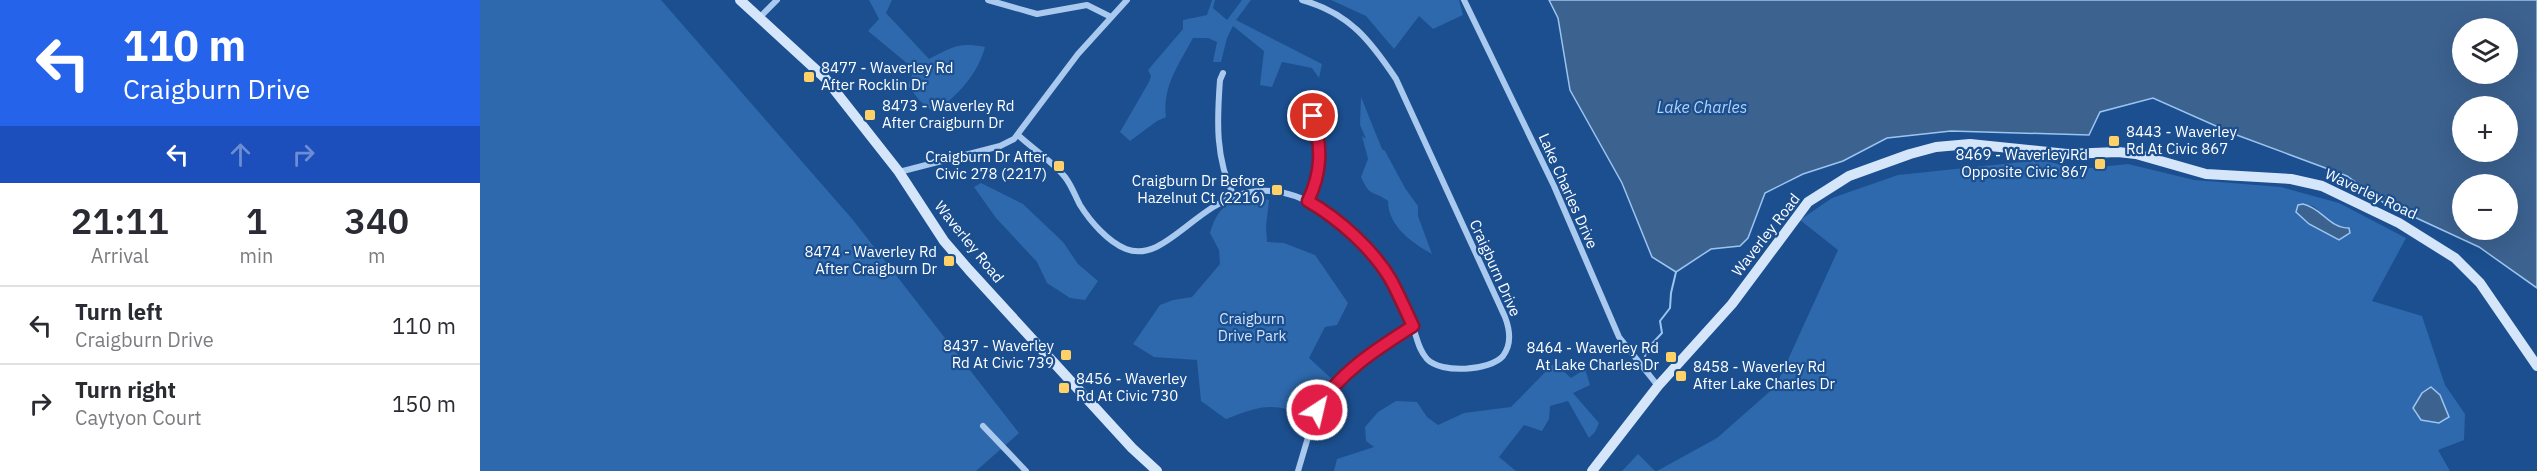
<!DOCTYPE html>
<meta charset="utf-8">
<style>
:root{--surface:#fff;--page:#f2f2f3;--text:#2b2b33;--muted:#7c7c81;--line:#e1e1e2}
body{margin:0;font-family:"IBM Plex Sans",sans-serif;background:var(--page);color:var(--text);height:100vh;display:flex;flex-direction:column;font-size:22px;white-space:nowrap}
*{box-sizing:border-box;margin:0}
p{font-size:20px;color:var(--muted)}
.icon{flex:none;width:33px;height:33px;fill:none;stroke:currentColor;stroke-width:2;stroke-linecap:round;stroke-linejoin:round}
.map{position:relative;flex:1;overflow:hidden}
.sheet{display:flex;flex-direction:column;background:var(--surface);width:480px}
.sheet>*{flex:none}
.banner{background:#2563eb;color:#fff;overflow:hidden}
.controls{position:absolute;left:1972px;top:18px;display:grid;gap:12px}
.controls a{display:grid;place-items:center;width:66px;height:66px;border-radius:50%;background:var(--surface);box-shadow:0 6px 24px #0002;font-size:30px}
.pin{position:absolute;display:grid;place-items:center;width:51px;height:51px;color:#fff;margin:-26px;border:3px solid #fff;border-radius:50%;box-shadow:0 2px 6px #0007}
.me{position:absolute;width:66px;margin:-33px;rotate:35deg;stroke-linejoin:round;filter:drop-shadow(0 0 4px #0008)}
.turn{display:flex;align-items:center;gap:21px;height:126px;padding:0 24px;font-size:27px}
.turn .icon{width:78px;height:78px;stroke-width:2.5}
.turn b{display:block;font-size:42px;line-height:51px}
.lanes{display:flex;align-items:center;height:57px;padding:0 24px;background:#0003;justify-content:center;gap:30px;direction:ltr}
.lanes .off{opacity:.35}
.eta{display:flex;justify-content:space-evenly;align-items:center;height:102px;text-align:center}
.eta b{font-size:36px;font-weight:600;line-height:42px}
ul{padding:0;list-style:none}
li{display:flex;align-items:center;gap:18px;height:78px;padding:0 24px;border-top:2px solid var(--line)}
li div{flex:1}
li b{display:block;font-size:22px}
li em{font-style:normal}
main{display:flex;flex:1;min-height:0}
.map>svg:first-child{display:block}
.green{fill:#2e69ad;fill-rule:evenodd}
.water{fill:#3c6290;stroke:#9cc4f0;stroke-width:1.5;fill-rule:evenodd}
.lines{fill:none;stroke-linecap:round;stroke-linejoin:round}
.stream{stroke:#9cc4f0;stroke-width:2}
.street{stroke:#a9c9ee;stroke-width:6}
.secondary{stroke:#d6e6fa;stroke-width:10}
.route-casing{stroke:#92132f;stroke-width:15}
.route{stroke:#e11d48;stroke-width:10}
.poi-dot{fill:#ffd166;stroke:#1b4f8f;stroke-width:2}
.labels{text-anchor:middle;stroke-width:4.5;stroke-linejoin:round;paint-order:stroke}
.poi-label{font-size:15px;fill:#fff;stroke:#1b4f8f;text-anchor:end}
.street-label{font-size:15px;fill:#fff;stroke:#1b4f8f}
.park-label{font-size:15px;fill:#cfe3fa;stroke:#1b4f8f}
.water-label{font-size:16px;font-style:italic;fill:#b5d3f5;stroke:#1b4f8f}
</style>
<main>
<section class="sheet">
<div class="banner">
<div class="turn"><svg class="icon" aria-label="left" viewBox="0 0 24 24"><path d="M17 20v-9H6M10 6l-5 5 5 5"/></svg><div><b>110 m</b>Craigburn Drive</div></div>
<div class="lanes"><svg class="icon" aria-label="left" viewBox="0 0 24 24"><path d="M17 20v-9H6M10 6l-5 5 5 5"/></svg><svg class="icon off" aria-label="ahead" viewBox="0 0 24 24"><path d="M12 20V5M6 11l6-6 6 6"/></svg><svg class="icon off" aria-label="right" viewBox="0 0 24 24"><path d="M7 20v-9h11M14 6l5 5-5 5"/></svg></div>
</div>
<div class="eta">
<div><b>21:11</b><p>Arrival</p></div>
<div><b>1</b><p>min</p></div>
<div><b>340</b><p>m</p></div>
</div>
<ul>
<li><svg class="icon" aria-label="left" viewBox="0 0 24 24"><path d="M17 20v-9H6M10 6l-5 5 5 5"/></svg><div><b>Turn left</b><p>Craigburn Drive</p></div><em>110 m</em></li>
<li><svg class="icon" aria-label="right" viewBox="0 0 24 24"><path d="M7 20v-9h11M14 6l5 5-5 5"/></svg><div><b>Turn right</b><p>Caytyon Court</p></div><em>150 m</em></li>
</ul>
</section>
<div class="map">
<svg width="2057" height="471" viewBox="0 0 2057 471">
<rect width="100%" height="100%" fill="#1b4f8f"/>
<path class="green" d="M0,0H181L373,220L539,433L496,471H0Z
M389,0H412L406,13L449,59C473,47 478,42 505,47C497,76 478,94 455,113L440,101L428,86L434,69L388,31L399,19Z
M732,0H735L733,8L747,20L762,0H771L756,20L842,64L839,78L832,68L802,62L792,87L780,85L784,51L753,26L747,38L741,62H733L737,42L728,38H713C699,64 682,87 686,117L677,121L650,141L640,132L669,82L671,76L668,70L703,29V20L727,15Z
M851,0H979L983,15L953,29L939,16L914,49L886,16Z
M881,97L902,149L905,151L925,188L938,206V216L952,254C932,243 908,226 908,201C892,189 891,199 881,177L888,159L882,136L886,139L880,125Z
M1560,160L1601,169L1648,164L1714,180L1801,187L1859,203L1926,238L1892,301L1942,316L1965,385L1985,414L1984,440L1958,450L1970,471H1177L1237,438L1296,386L1358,250L1320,220L1352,198L1418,175ZM1823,204L1833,206L1860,228L1816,212ZM1942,393L1960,395L1962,404L1941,420L1935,413V403Z
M501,183L543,204L583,242L598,264L618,281L605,300L590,298L567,283L557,262L516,218L494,187Z
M779,198L789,200L786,226L787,242L804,243L835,255L868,303L857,325L845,327L829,358L853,380L827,417C793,401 780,406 746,419L721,401L717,360L674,357L653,344L680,305L693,300L712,297L740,264L739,250L730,233C739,204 748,201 779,198Z
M1079,358L1080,368L1091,378L1105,369L1110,385L1093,393L1119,423L1115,432L1109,438L1088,401L1070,406L1069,419L1062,431L1044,425L1019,457L1036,471H854L857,459L894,447L886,441L885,427L898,412L916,401L937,402L947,417L958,425L984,413L1031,407Z
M1158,454L1175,471H1142Z"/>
<path class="water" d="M1069,0H2057V288L1999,247L1904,203L1867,176L1754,134L1673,98L1620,112L1609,135L1471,131L1407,138L1363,161L1323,174L1285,193L1268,238L1260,246L1231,249L1196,272L1172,257L1142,183L1090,90L1078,18ZM1983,28H2028V74H1983ZM1983,106H2028V152H1983ZM1983,184H2028V230H1983Z
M1823,204C1842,208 1849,228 1869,228L1870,233L1859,240L1829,224L1816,212L1818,205Z
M1951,387L1960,395L1969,417L1959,423L1941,420L1933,408L1942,393Z"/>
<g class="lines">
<path class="stream" d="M1164,360L1167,349L1182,333L1180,321L1190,308L1191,293L1196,272"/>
<path class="street" d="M508,0L557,14L607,5L631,17
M984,0L1074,186L1139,337L1178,386
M279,18L297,0
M743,73L740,80C737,120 735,159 754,196
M538,135C553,149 572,161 585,177C592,186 595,196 600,205C610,221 628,242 646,249C699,270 737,145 842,209C884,235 910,280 931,322C937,335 937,348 947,359C961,374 1010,371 1023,356C1032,344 1030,330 1025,317L916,79C890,40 869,13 822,0
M419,172L520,146L534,139L598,54L647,0
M828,201C842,173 842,147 833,116
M503,426L546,471
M818,471L834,417L853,387L933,326"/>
<path class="secondary" d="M260,0L345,78L419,172L464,241L489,270L652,448L677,471
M1112,471L1178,386L1252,304L1328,202L1369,176L1430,154L1456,147L1490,144L1587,154L1638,152L1656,154L1726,174L1811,179L1842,186L1919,223L1975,258L2000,283L2057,366"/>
</g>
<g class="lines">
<g class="route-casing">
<path id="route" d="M833,116C842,147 842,172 828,201C859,219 893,249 911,280C919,295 926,311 933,326C898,348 857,374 837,410"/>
</g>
<use href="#route" class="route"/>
</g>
<g class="poi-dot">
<rect x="323" y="71" width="12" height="12" rx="3"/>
<rect x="384" y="109" width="12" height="12" rx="3"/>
<rect x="1628" y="135" width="12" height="12" rx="3"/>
<rect x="1614" y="158" width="12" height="12" rx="3"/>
<rect x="573" y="160" width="12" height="12" rx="3"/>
<rect x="791" y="184" width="12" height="12" rx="3"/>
<rect x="463" y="255" width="12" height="12" rx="3"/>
<rect x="580" y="349" width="12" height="12" rx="3"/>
<rect x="1185" y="351" width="12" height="12" rx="3"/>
<rect x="1195" y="370" width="12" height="12" rx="3"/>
<rect x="578" y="382" width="12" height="12" rx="3"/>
</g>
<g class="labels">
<g class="poi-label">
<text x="341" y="73" text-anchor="start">8477 - Waverley Rd<tspan x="341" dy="17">After Rocklin Dr</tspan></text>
<text x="402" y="111" text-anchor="start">8473 - Waverley Rd<tspan x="402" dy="17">After Craigburn Dr</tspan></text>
<text x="1646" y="137" text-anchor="start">8443 - Waverley<tspan x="1646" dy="17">Rd At Civic 867</tspan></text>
<text x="1608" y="160">8469 - Waverley Rd<tspan x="1608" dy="17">Opposite Civic 867</tspan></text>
<text x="567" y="162">Craigburn Dr After<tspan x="567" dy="17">Civic 278 (2217)</tspan></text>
<text x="785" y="186">Craigburn Dr Before<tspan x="785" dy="17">Hazelnut Ct (2216)</tspan></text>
<text x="457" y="257">8474 - Waverley Rd<tspan x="457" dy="17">After Craigburn Dr</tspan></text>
<text x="574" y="351">8437 - Waverley<tspan x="574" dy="17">Rd At Civic 739</tspan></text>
<text x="1179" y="353">8464 - Waverley Rd<tspan x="1179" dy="17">At Lake Charles Dr</tspan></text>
<text x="1213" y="372" text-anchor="start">8458 - Waverley Rd<tspan x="1213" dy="17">After Lake Charles Dr</tspan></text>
<text x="596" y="384" text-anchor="start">8456 - Waverley<tspan x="596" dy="17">Rd At Civic 730</tspan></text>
</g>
<g class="street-label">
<text transform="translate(1088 191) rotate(66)" y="5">Lake Charles Drive</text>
<text transform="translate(1891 194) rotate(25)" y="5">Waverley Road</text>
<text transform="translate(1286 235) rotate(-52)" y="5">Waverley Road</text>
<text transform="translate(489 242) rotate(51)" y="5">Waverley Road</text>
<text transform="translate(1015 268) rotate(66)" y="5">Craigburn Drive</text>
</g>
<g class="park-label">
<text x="772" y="324">Craigburn<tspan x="772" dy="17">Drive Park</tspan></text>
</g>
<g class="water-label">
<text x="1222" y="113">Lake Charles</text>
</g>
</g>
</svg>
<div class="controls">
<a><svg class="icon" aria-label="layers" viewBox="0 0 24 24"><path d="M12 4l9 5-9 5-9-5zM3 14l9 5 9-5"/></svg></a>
<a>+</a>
<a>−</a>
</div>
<div class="pin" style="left:833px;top:116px;background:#d93025"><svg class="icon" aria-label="arrive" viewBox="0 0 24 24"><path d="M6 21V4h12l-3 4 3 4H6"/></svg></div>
<svg class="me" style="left:837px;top:410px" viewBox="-20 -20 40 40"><circle r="17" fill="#e11d48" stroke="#fff" stroke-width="3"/><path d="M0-11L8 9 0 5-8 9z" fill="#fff"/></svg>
</div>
</main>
